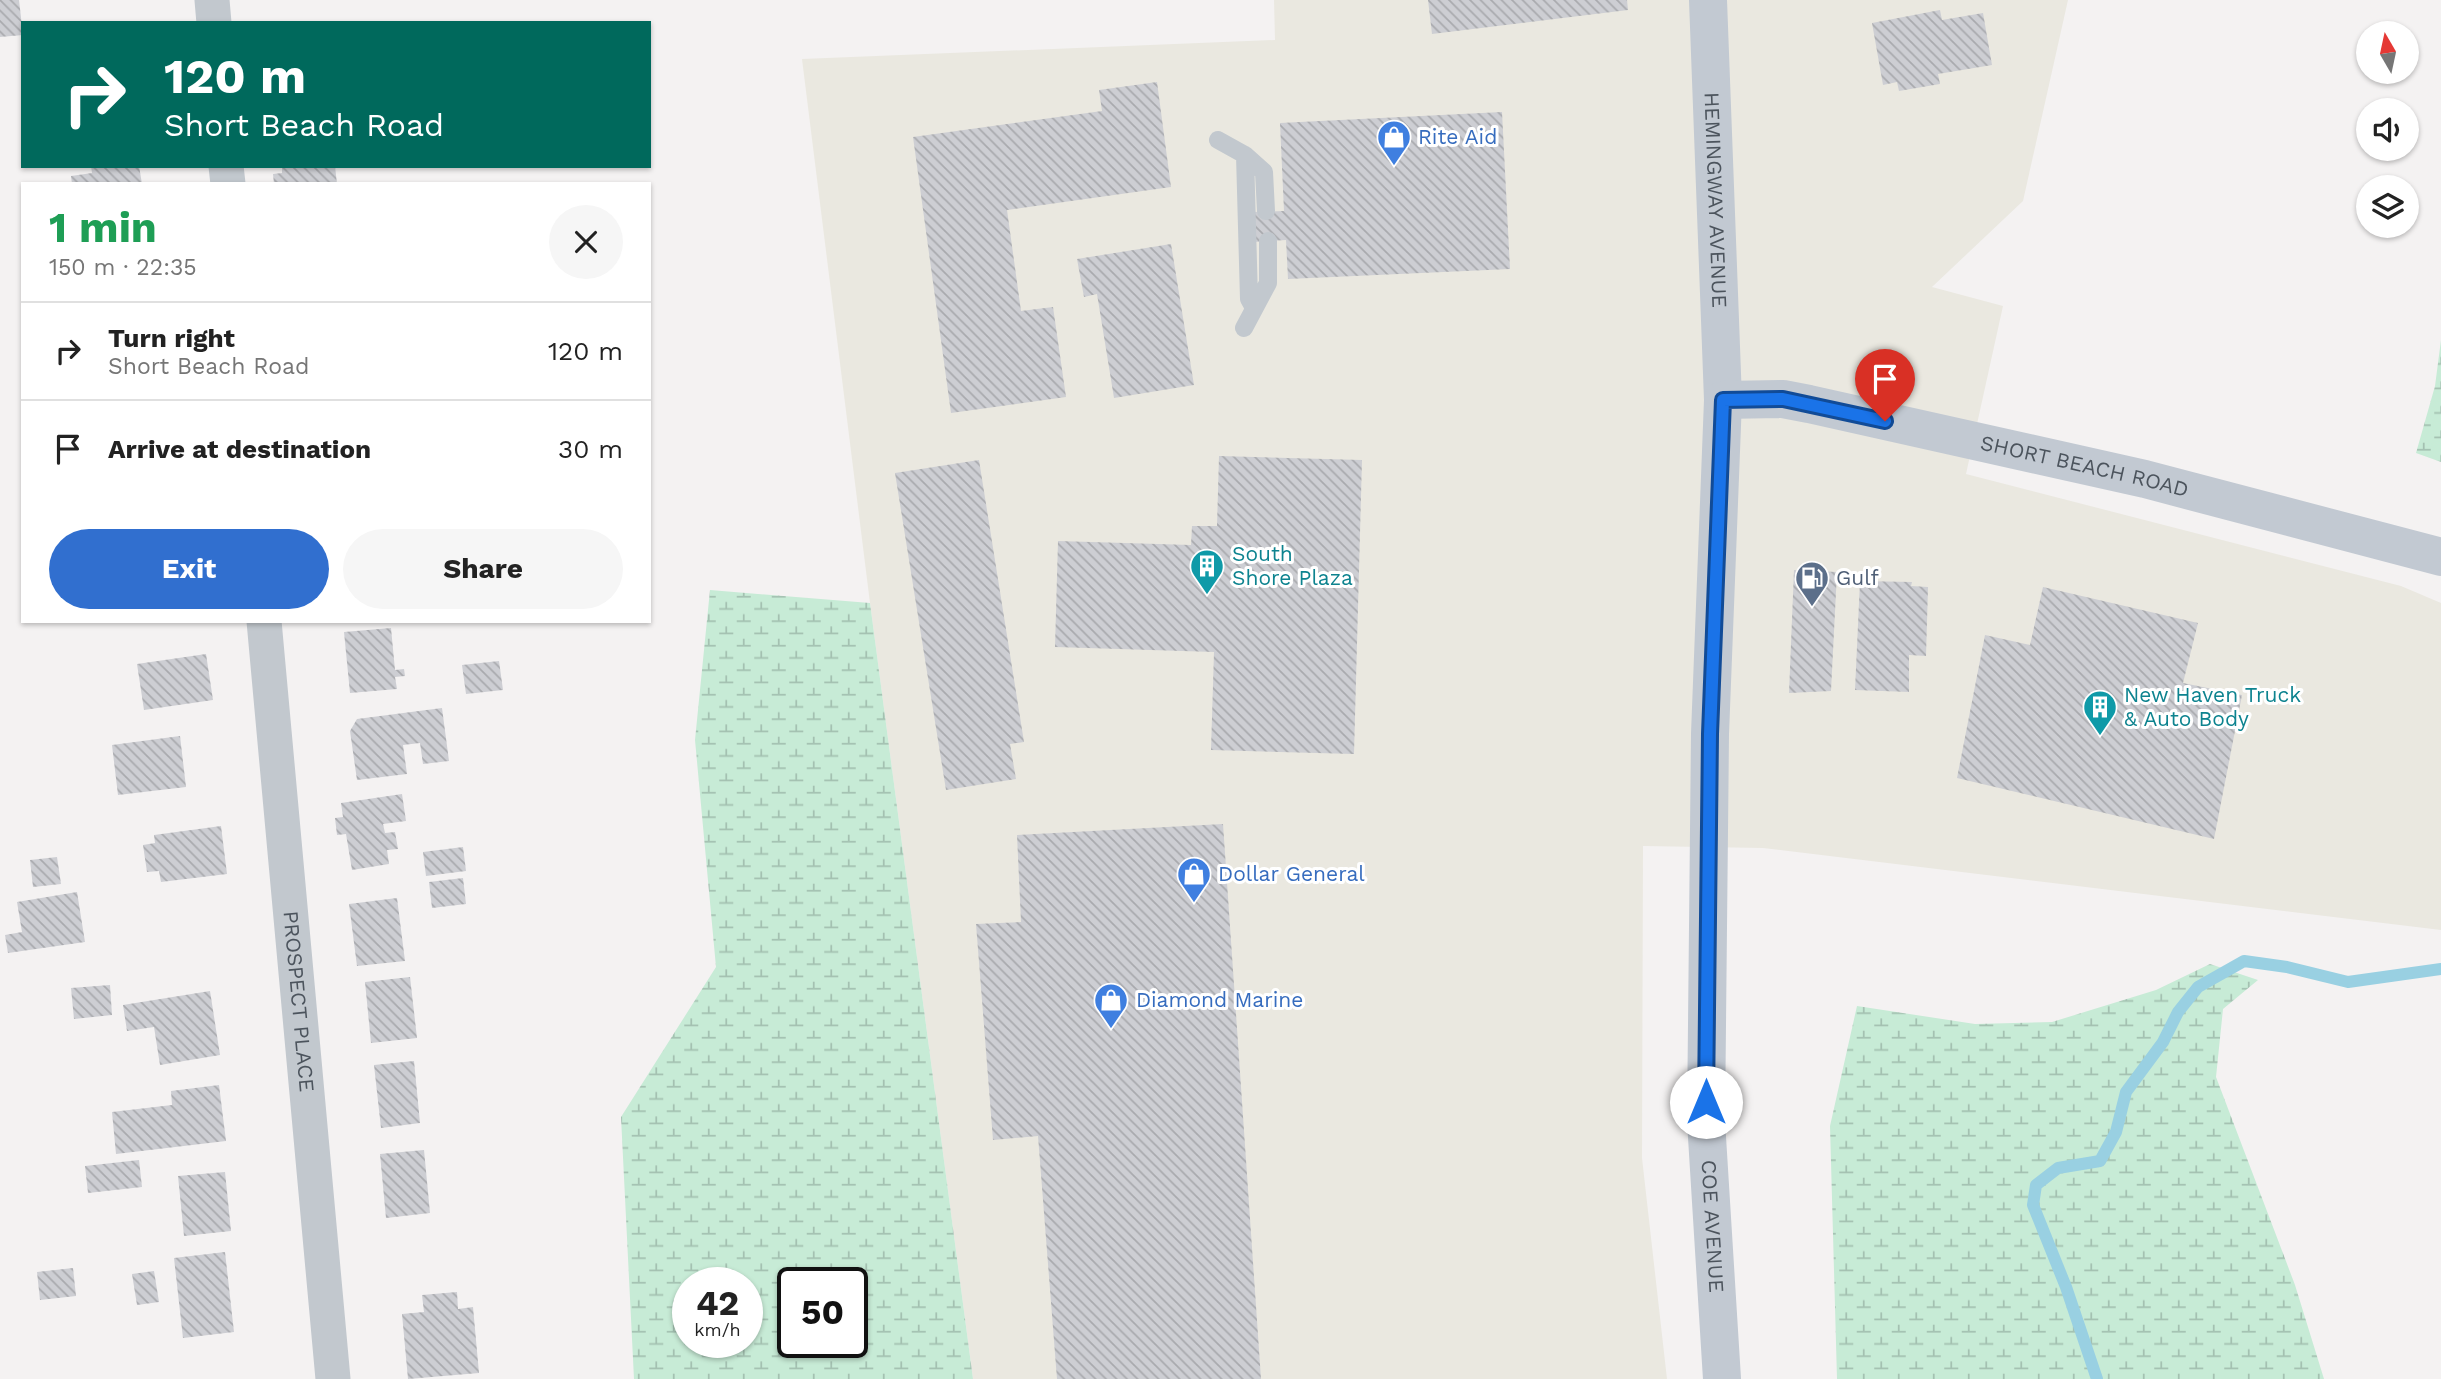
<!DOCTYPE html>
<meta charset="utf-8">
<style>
:root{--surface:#fff;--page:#f6f6f6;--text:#222;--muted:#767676;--line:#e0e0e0;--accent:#316fcf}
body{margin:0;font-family:"Work Sans",sans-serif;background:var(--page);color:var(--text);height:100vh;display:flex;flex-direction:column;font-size:26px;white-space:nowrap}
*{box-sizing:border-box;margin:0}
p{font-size:23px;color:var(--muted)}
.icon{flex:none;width:38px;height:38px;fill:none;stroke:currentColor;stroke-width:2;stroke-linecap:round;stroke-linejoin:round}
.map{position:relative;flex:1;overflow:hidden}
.details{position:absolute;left:21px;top:182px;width:630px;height:441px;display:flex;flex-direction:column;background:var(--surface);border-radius:0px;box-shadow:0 2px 5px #0004}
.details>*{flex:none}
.banner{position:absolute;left:21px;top:21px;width:630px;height:147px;border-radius:0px;box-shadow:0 2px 5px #0004;background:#00695c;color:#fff;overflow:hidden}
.needle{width:46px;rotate:351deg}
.tools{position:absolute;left:2356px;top:21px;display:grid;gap:14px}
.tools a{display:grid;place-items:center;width:63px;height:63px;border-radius:50%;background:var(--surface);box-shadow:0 2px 5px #0004;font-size:35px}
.speed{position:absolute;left:672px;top:1267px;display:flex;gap:14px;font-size:35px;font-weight:700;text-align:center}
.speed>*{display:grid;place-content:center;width:91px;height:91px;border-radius:50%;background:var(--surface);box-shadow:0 2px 5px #0004;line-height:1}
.speed small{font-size:18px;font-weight:400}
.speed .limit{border:4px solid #111;border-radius:10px;background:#fff;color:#111}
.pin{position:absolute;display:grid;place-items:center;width:60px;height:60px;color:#fff;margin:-72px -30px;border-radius:50% 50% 50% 0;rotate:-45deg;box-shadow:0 0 7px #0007}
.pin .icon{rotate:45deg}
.me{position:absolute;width:77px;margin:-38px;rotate:0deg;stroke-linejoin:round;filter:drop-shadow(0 0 5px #0008)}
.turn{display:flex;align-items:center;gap:24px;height:147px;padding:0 28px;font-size:32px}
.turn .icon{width:91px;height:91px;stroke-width:2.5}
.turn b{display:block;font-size:49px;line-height:60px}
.round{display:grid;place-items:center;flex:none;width:74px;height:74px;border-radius:37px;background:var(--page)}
.head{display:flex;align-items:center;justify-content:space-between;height:119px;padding:0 28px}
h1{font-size:42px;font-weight:700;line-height:52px;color:#1e9e55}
.action{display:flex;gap:14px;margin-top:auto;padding:14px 28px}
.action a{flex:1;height:80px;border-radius:42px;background:var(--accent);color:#fff;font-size:28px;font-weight:700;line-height:80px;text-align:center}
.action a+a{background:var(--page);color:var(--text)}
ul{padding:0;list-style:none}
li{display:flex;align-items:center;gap:21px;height:98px;padding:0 28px;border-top:2px solid var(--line)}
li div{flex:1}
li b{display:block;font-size:26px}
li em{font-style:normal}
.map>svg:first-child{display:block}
.commercial{fill:#eae8e0}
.wetland{fill:url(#wetland-marsh);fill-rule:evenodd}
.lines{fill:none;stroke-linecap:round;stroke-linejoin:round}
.stream{stroke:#99d0e2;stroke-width:12}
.building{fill:url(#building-back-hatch)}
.lane{stroke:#c2c8ce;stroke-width:18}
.street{stroke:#c2c8ce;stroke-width:35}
.secondary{stroke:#c2c9d2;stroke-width:38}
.route-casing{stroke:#114b97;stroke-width:18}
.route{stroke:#1a73e8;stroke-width:12}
.labels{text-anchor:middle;stroke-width:6;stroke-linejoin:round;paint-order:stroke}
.shop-label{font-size:21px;fill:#366cbe;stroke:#fff;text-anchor:start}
.street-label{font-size:21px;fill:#4c545d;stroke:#fff}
.culture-label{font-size:21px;fill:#0d838f;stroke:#fff;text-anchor:start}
.service-label{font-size:21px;fill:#4e5e75;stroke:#fff;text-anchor:start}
</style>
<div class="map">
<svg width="2441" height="1379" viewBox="0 0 2441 1379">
<defs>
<pattern id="wetland-marsh" width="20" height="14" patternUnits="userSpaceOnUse" patternTransform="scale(1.75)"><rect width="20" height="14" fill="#c7ebd6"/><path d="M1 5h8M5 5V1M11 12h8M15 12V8" fill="none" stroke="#a4c1b1"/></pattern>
<pattern id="building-back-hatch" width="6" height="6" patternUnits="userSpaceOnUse" patternTransform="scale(1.75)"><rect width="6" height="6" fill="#cdced3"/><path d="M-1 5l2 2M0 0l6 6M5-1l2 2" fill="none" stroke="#a9aaae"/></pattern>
</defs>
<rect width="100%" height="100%" fill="#f4f2f2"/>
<path class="commercial" d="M1274,0H2068L2023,201L1932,287L2003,306L1966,474L2401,586L2441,603V930L1763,848L1643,846L1642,1158L1667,1379H973L870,603L802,59L1275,40Z"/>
<path class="wetland" d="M2441,340V462L2416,453L2435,386Z
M710,590L870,603L973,1379H634L621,1117L716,967L695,740ZM688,1283H747V1342H688ZM793,1283H852V1342H793Z
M2210,964L2258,980L2223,1009L2216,1077L2295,1285L2324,1379H1837L1830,1126L1857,1006L1975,1024L2052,1022L2156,990Z"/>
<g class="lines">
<path class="stream" d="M2097,1379L2066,1287L2033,1205L2036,1185L2058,1168L2100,1161L2116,1132L2126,1092L2163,1042L2178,1012L2198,987L2244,961L2287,967L2348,982L2441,969"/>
</g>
<path class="building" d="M0,0H19L23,35L0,37Z
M1428,0H1627L1628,10L1432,34Z
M1940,10L1942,20L1983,13L1992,65L1938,74L1940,84L1899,91L1897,82L1883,85L1872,23Z
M1157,82L1171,187L1007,210L1021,311L1053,307L1066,397L951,413L913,137L1102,111L1099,90Z
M1502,112L1510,269L1288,279L1286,240L1254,242L1252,212L1284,211L1280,123Z
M91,166H139L142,184H72L71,176L92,173Z
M282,166H335L337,184H274L273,174L282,173Z
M1171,244L1194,385L1114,398L1097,294L1084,297L1077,259Z
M1219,456L1362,460L1354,754L1211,750L1214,652L1055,647L1058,541L1191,545L1192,526H1217Z
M979,460L1024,742L1010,744L1016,779L946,790L895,473Z
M1794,570L1837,572L1831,691L1789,693Z
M1860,581L1912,582L1911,586L1928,587L1926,656L1909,655V692L1855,690Z
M2043,587L2198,623L2183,683L2242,695L2214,839L1957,778L1985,635L2030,645Z
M391,628L395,670L404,669L405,676L395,677L397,689L350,693L344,632Z
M206,654L213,700L144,710L137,664Z
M499,661L503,690L466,694L462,665Z
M442,708L449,761L423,764L420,743L403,745L407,774L357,780L350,731L357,719Z
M180,736L186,787L118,795L112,745Z
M402,794L406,821L383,824L385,833L395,832L398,849L387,850L389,864L352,870L346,834L337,835L335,818L343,817L341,803Z
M1223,824L1261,1379H1057L1038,1136L993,1140L976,924L1021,922L1017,835Z
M221,826L227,874L161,882L159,871L147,872L143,845L155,843L154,835Z
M463,847L466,871L426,876L423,852Z
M57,857L61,884L33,887L30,860Z
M463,878L466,904L432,908L429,882Z
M77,892L85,942L8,953L5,935L22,932L17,902Z
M397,898L405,961L357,966L349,904Z
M410,977L417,1038L371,1043L365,982Z
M110,985L112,1015L74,1019L71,988Z
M210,991L220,1055L160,1065L154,1027L127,1031L123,1005Z
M414,1061L420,1123L381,1128L374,1065Z
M219,1085L226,1141L116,1154L112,1112L172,1105L171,1091Z
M424,1150L430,1213L386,1218L380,1154Z
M139,1160L142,1187L88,1193L85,1166Z
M225,1172L231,1231L184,1236L178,1176Z
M225,1252L234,1332L183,1338L174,1258Z
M73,1268L76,1296L40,1300L37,1272Z
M154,1271L159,1302L137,1305L132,1274Z
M457,1292L458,1309L473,1307L479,1373L408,1379L402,1314L424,1312L422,1295Z"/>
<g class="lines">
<path class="lane" d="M1218,140L1245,155L1264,172L1266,211
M1245,155L1249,299L1254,308
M1244,328L1268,283V241"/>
<g class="street">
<path d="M212,0L214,23"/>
<path d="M226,166L228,184"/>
<path id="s1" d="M264,621L333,1379"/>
</g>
<g class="secondary">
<path id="s2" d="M1708,0L1723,400L1710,734L1706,1121L1722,1379"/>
<path id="s3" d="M1723,400L1783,399L1809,404L2145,479L2441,557"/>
</g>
</g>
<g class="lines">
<g class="route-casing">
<path id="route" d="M1706,1102L1710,734L1723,400L1783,399L1885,421"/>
</g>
<use href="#route" class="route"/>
</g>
<defs>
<g id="shop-pin" transform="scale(1.75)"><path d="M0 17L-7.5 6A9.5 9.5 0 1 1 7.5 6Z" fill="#3f7fe0" stroke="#fff"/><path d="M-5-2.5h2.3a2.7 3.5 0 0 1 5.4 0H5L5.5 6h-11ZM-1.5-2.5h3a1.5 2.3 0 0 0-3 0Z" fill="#fff"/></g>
<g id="building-pin" transform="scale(1.75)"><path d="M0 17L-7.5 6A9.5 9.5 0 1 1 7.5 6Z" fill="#0f9aa8" stroke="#fff"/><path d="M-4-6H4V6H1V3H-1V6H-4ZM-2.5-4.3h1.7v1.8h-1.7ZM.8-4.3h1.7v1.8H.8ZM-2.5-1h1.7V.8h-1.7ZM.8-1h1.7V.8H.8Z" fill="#fff"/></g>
<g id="fuel-pin" transform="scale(1.75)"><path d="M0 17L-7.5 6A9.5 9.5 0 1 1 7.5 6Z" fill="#5c6f8a" stroke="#fff"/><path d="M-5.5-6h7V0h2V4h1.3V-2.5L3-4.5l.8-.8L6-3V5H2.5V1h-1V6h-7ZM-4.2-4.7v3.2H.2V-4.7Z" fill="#fff"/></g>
</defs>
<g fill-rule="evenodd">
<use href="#shop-pin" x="1394" y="137"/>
<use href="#building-pin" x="1207" y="566"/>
<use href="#fuel-pin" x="1812" y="578"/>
<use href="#building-pin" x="2100" y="707"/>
<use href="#shop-pin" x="1194" y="874"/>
<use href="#shop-pin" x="1111" y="1000"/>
</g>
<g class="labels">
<g class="shop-label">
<text x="1418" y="144">Rite Aid</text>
<text x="1218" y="881">Dollar General</text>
<text x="1136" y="1007">Diamond Marine</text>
</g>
<g class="street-label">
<text dy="7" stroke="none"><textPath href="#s2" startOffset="200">HEMINGWAY AVENUE</textPath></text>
<text dy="7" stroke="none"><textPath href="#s3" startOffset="369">SHORT BEACH ROAD</textPath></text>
<text dy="7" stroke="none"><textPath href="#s1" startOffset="382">PROSPECT PLACE</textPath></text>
<text dy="7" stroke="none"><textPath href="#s2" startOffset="1227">COE AVENUE</textPath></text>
</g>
<g class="culture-label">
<text x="1232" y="561">South<tspan x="1232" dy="24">Shore Plaza</tspan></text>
<text x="2124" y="702">New Haven Truck<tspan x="2124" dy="24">&amp; Auto Body</tspan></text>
</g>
<g class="service-label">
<text x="1836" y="585">Gulf</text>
</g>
</g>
</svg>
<div class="tools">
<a><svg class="needle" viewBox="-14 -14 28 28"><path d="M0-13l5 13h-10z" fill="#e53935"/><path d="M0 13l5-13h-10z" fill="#767676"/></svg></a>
<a><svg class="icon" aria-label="sound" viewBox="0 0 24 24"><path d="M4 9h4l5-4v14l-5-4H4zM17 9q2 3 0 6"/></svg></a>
<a><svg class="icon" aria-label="layers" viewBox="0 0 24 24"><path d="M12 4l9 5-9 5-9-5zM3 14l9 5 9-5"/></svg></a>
</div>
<div class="speed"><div>42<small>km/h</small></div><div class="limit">50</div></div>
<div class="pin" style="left:1885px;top:421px;background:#d93025"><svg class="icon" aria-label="arrive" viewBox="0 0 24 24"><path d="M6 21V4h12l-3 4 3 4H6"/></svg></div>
<svg class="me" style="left:1706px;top:1102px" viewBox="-20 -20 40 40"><circle r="19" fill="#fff"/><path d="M0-13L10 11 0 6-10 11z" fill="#1a73e8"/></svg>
<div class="banner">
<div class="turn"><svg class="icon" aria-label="right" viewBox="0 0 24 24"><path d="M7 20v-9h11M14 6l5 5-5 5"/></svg><div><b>120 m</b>Short Beach Road</div></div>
</div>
<section class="details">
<div class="head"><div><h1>1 min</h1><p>150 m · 22:35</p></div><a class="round"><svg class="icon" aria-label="close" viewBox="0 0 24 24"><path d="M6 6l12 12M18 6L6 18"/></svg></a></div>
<ul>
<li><svg class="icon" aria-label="right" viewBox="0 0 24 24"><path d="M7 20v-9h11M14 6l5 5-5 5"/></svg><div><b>Turn right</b><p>Short Beach Road</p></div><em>120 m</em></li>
<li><svg class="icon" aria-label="arrive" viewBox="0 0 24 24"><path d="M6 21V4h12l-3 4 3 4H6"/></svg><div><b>Arrive at destination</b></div><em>30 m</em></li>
</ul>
<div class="action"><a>Exit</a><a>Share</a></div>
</section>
</div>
